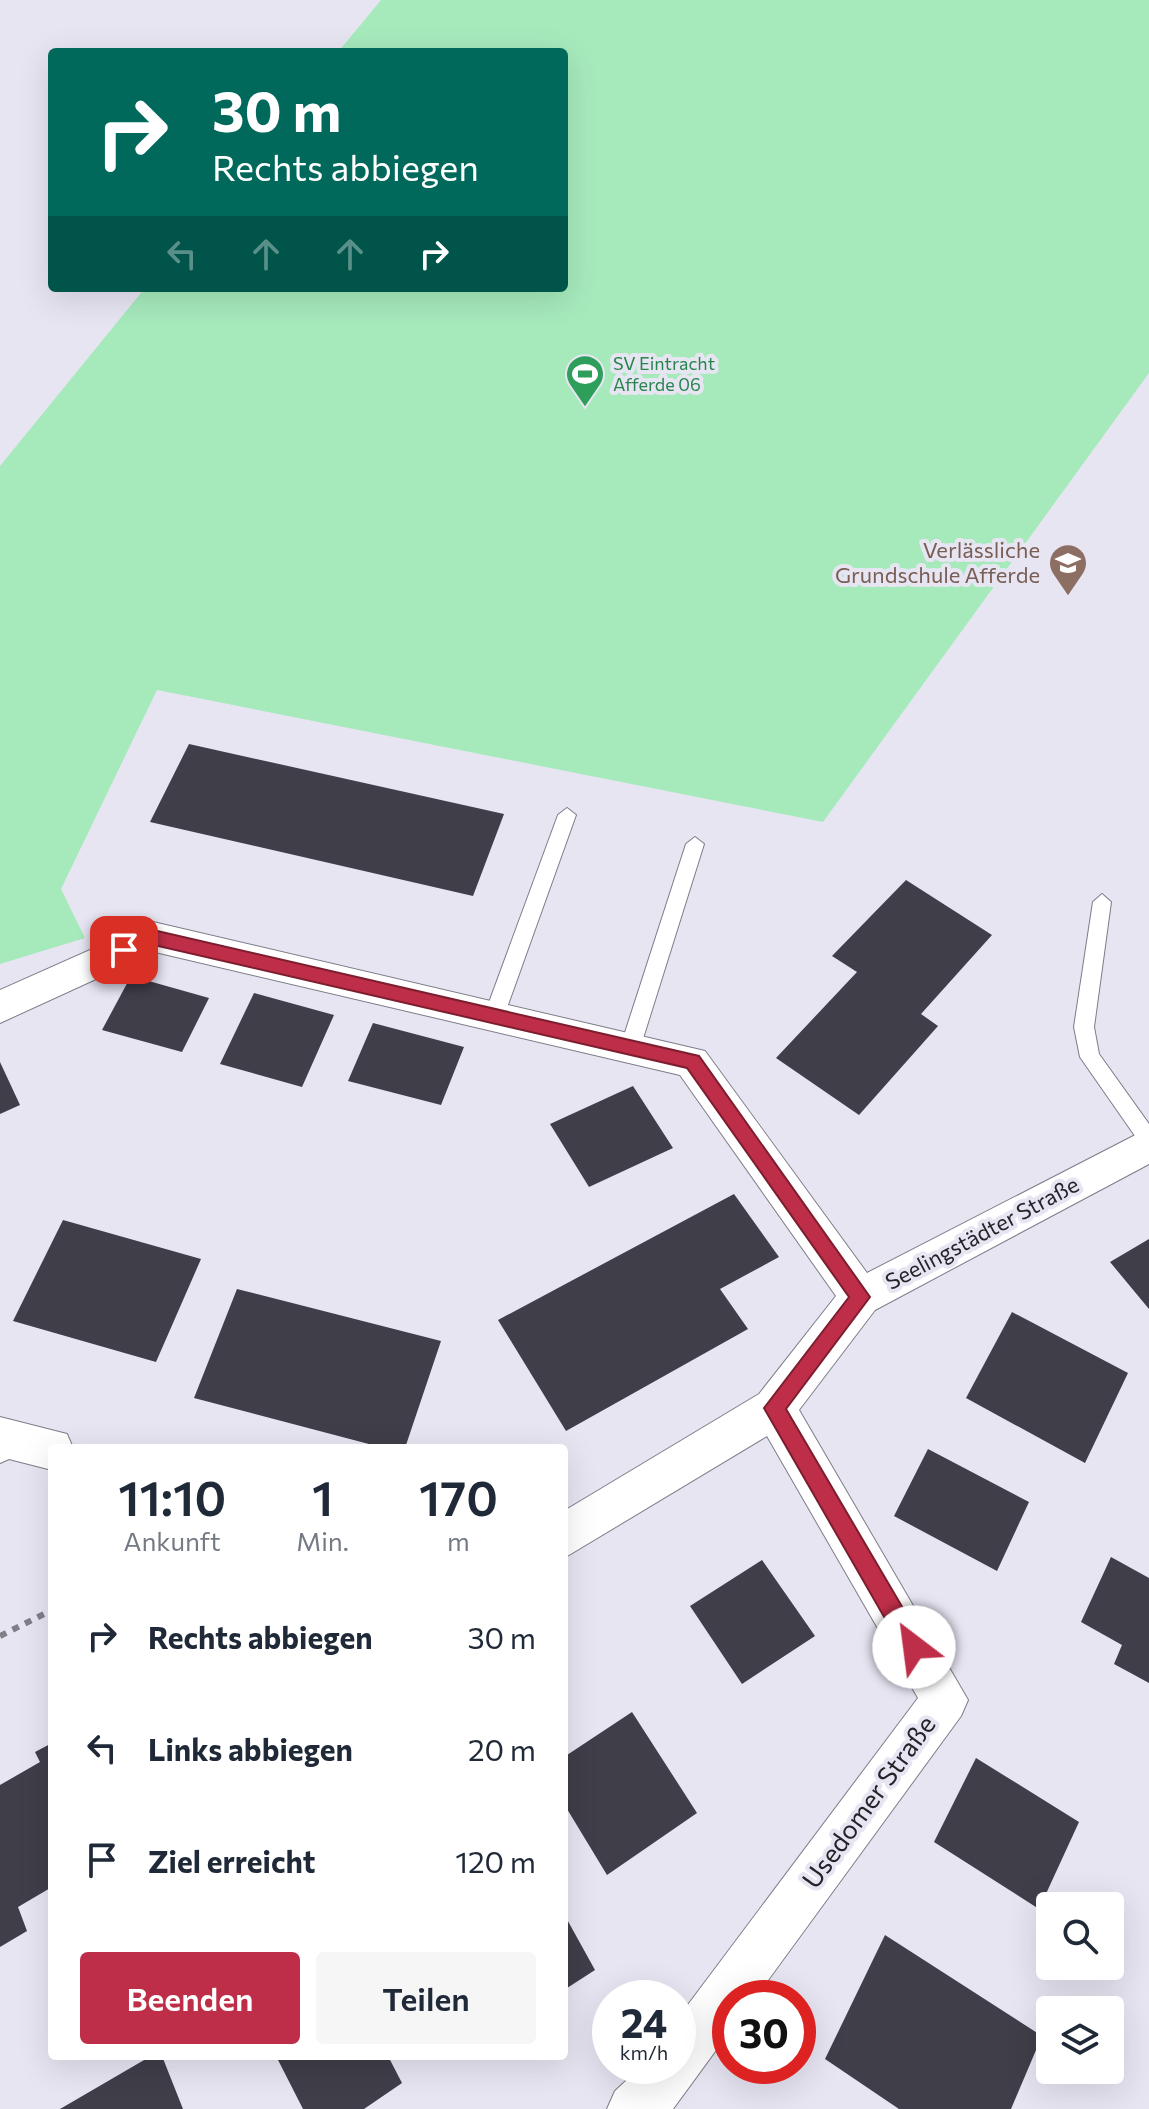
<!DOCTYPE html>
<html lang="de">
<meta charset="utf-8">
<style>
:root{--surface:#fff;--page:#f6f6f7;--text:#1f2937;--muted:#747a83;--accent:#bf2e48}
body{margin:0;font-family:Commissioner,sans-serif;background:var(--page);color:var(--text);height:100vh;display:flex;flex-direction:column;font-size:30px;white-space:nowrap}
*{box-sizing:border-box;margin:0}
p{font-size:26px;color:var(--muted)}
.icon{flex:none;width:44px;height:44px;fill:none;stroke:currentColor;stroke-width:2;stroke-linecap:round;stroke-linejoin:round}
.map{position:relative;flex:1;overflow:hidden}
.panel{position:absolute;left:48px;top:1444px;width:520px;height:616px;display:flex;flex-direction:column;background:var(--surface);border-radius:8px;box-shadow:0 8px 32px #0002}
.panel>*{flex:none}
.banner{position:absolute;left:48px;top:48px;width:520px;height:244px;border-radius:8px;box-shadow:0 8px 32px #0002;background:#00695c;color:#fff;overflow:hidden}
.controls{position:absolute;left:1036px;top:1892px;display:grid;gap:16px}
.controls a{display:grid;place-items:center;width:88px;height:88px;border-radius:8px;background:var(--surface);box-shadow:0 8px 32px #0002;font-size:40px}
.speed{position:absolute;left:592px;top:1980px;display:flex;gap:16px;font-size:40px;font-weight:700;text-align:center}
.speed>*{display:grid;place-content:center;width:104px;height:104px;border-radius:50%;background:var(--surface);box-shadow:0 8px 32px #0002;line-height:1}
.speed small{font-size:20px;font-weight:400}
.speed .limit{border:12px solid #d22;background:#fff;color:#111}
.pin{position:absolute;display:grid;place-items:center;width:68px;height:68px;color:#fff;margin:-34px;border-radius:16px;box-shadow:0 4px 12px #0006}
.me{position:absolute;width:88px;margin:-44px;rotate:330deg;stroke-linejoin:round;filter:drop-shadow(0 0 6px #0008)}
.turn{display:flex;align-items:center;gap:28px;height:168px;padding:0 32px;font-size:36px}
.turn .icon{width:104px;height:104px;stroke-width:2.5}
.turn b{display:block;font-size:56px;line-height:68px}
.lanes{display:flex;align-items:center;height:76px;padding:0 32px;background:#0003;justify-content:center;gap:40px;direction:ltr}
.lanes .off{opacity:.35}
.eta{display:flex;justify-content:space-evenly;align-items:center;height:136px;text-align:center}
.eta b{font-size:48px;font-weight:600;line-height:56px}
.action{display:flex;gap:16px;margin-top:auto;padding:16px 32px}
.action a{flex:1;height:92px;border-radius:8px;background:var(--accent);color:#fff;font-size:32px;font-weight:600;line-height:92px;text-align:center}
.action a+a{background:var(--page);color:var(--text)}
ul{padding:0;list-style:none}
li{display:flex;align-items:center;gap:24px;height:112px;padding:0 32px}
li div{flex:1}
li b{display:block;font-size:30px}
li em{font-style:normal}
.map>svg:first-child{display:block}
.green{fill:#a6eabc}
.building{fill:#3f3e49}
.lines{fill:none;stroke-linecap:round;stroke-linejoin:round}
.service-casing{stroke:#7e7c88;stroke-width:2}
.minor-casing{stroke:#7e7c88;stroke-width:2}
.path{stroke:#807e87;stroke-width:6;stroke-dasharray:7 7;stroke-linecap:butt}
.service{fill:#fff;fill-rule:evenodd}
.minor{fill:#fff;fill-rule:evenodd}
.route{fill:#bf2e48;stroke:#7c1e2f;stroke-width:2}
.labels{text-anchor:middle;stroke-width:8;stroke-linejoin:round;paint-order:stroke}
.far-leisure-label{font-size:18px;fill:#27864d;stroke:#e8e5f3;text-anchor:start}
.education-label{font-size:22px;fill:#785e54;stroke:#e8e5f3;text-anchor:end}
.street-label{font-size:22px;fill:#242328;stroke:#e8e5f3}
.near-street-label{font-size:26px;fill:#242328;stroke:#e8e5f3}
</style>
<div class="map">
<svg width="1149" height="2109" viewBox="0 0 1149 2109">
<rect width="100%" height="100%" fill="#e8e5f3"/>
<path class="green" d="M381,0H1149V373L823,822L157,690L61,889L85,938L0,964V466L145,288H564V52H338Z"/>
<path class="building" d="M189,744L504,814L473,896L150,822Z
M906,880L992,935L921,1014L938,1026L859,1115L776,1058L857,972L832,956Z
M131,976L209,998L182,1052L102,1030Z
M254,993L334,1015L302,1087L220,1064Z
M373,1023L464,1047L441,1105L348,1081Z
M0,1062L20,1105L0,1114Z
M633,1086L673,1148L589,1187L550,1124Z
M734,1194L779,1257L720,1289L748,1329L566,1431L498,1320Z
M63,1220L201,1259L156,1362L13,1321Z
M1149,1239V1309L1110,1262Z
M237,1289L441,1341L405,1448H384L194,1398Z
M1012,1312L1128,1373L1085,1463L966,1398Z
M928,1449L1029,1502L997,1571L894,1516Z
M1111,1557L1149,1578V1683L1114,1664L1122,1645L1081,1622Z
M762,1560L815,1636L742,1684L690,1606Z
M632,1712L697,1813L607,1875L564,1804V1757Z
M52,1743V1887L18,1907L27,1931L0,1947V1785L40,1762L35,1752Z
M976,1758L1079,1822L1039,1909L934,1842Z
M564,1914L595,1970L564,1990Z
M885,1935L1042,2036L1011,2109H899L825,2059Z
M151,2056H162L183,2109H60Z
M276,2056H388L402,2083L364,2109H303Z"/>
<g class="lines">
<g class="service-casing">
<path id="service" d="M567,808L576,815L504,1016L501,1022H487L484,1016L558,815Z
M695,837L704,844L640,1048L637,1054H623L620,1048L686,844Z
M1102,894L1111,902L1094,1027L1099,1054L1149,1124V1149L1142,1146L1080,1057L1074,1027L1093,902Z"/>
</g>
<g class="minor-casing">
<path id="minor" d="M153,922L705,1051L867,1273L1149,1128V1164L875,1310L799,1410L968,1700L961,1716L755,1998H730V2031L673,2109H607L615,2091L642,2066H678V2018L918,1698L767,1436L564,1558V1511L759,1394L836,1296L680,1075L155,952L0,1023V990Z
M0,1417L67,1434L73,1448H52V1470L9,1459L0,1463Z"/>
</g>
<path class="path" d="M0,1636L52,1610"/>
<use href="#service" class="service"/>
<use href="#minor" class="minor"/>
</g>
<path class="route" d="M153,930L699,1056L870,1297L786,1409L921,1639L924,1647L921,1655L914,1658L906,1655L764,1408L849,1297L687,1068L154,945L124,958L117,955V945Z"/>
<defs>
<g id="stadium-pin" transform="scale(2)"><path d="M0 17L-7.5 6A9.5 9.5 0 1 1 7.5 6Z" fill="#2e9e5b" stroke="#e8e5f3"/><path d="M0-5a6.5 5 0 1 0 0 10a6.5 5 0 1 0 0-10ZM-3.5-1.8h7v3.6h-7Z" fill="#fff"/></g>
<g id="school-pin" transform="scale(2)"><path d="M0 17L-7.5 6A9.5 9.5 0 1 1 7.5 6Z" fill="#8d6e63" stroke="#e8e5f3"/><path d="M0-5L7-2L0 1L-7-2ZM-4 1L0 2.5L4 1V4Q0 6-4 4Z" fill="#fff"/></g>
</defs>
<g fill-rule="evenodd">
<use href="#stadium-pin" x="585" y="374"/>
<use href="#school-pin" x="1068" y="563"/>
</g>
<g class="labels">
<g class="far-leisure-label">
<text x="613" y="370">SV Eintracht<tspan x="613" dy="21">Afferde 06</tspan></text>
</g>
<g class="education-label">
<text x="1040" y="558">Verlässliche<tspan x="1040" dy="25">Grundschule Afferde</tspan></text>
</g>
<g class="street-label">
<text transform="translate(982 1233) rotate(-28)" y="8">Seelingstädter Straße</text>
</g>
<g class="near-street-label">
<text transform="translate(869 1802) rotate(-54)" y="9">Usedomer Straße</text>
</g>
</g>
</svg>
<div class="controls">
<a><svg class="icon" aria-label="search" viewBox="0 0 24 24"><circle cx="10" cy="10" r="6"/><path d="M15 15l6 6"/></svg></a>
<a><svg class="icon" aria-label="layers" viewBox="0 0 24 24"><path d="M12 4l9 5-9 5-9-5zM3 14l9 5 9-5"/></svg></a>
</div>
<div class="speed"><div>24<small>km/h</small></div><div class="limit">30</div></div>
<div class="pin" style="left:124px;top:950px;background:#d93025"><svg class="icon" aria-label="arrive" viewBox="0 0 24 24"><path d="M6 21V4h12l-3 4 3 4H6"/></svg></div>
<svg class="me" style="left:914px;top:1647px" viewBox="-20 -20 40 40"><circle r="19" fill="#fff"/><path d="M0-13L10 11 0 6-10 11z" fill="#bf2e48"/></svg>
<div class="banner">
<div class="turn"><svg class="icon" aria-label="right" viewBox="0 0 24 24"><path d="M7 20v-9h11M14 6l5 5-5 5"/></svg><div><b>30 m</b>Rechts abbiegen</div></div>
<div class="lanes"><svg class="icon off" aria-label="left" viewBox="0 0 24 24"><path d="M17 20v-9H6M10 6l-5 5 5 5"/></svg><svg class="icon off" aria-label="ahead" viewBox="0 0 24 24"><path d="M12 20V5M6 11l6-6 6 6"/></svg><svg class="icon off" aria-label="ahead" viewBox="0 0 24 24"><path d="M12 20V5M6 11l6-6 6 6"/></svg><svg class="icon" aria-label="right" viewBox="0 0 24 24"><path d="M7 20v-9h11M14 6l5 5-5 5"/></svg></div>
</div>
<section class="panel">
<div class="eta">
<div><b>11:10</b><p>Ankunft</p></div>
<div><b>1</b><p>Min.</p></div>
<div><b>170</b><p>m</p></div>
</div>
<ul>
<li><svg class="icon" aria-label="right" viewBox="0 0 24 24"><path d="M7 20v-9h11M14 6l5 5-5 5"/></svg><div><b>Rechts abbiegen</b></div><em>30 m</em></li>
<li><svg class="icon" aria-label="left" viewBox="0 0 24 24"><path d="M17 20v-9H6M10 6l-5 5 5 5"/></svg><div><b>Links abbiegen</b></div><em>20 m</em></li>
<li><svg class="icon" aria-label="arrive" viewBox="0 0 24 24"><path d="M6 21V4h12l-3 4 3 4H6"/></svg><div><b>Ziel erreicht</b></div><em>120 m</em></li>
</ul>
<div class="action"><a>Beenden</a><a>Teilen</a></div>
</section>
</div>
